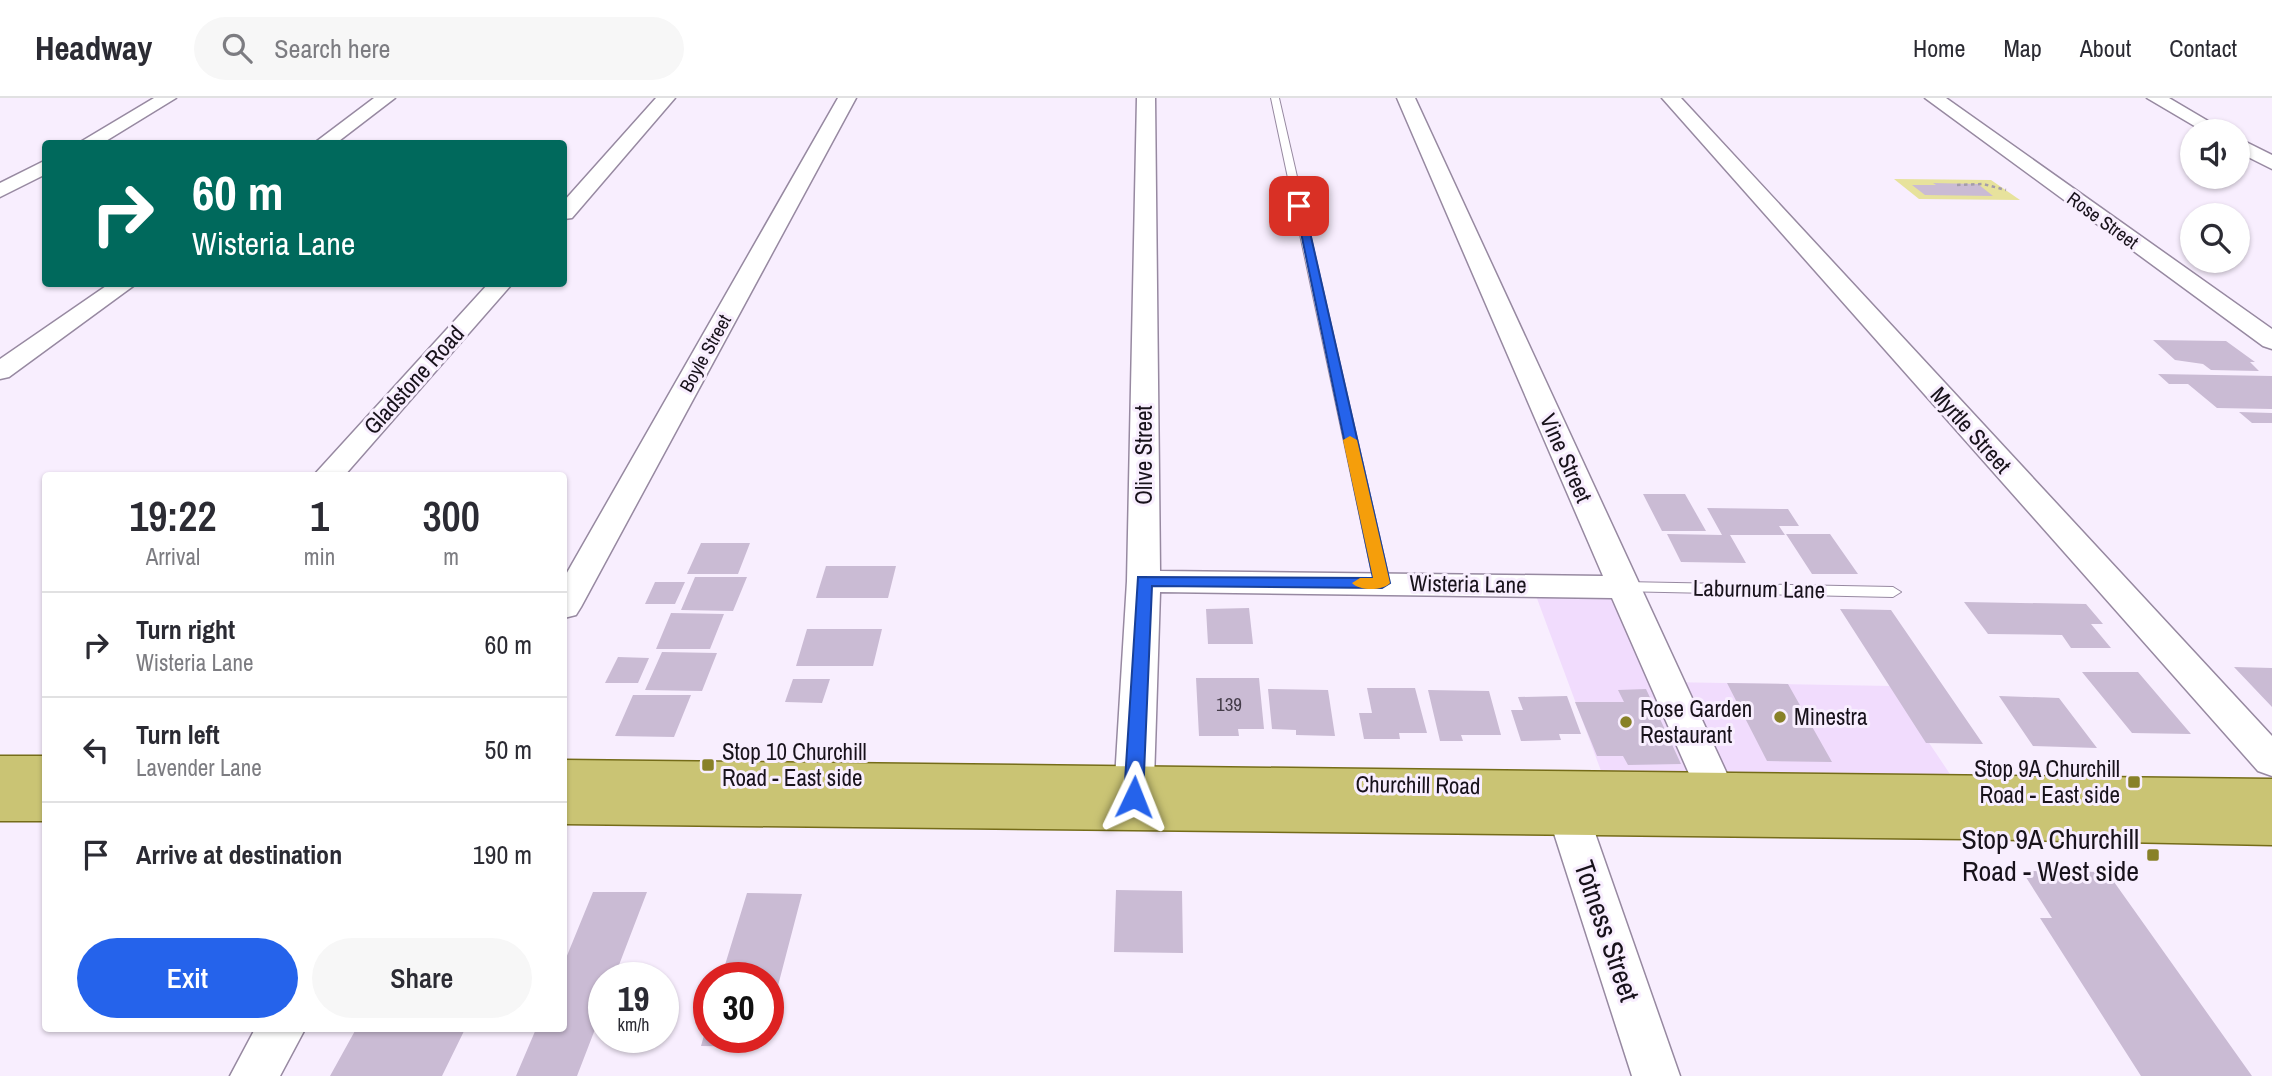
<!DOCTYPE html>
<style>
:root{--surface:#fff;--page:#f7f7f7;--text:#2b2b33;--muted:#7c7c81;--line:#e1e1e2;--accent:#2563eb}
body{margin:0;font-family:"Archivo Narrow",sans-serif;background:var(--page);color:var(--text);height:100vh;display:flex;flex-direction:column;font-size:26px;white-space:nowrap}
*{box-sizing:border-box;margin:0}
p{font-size:23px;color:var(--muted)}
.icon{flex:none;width:38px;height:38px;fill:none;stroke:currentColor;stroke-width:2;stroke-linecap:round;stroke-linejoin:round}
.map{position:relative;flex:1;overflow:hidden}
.drawer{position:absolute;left:42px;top:374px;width:525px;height:560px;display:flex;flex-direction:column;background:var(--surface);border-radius:7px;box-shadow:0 2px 5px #0004}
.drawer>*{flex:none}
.banner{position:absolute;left:42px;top:42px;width:525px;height:147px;border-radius:7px;box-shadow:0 2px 5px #0004;background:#00695c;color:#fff;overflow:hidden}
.fabs{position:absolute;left:2180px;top:21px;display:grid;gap:14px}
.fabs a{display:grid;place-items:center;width:70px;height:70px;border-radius:50%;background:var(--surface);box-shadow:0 2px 5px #0004;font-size:35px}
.speed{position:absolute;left:588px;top:864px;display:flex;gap:14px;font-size:35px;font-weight:700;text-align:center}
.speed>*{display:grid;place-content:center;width:91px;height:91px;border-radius:50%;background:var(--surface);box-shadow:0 2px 5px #0004;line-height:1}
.speed small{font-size:18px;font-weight:400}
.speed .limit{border:10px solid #d22;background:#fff;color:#111}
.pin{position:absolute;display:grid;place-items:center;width:60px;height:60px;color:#fff;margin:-30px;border-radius:14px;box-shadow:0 4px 10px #0006}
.me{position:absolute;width:77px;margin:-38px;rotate:2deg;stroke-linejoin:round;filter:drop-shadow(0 0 5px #0008)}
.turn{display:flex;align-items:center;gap:24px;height:147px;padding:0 35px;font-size:32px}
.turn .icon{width:91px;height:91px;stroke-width:2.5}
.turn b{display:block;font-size:49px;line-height:60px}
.eta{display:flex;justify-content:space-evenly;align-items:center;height:119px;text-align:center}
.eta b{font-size:42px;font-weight:600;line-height:49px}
.cta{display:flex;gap:14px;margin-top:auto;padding:14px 35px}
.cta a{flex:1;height:80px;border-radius:42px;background:var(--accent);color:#fff;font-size:28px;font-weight:600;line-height:80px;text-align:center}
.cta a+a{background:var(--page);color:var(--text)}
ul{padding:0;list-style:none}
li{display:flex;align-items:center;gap:21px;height:105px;padding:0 35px;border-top:2px solid var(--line)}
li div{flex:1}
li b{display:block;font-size:26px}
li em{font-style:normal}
header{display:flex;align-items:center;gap:42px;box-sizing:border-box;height:98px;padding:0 35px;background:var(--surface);border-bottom:2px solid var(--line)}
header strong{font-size:33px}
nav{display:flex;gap:38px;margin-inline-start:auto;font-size:24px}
.search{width:490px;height:63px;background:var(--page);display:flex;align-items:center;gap:18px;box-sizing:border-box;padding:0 24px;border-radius:38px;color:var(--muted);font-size:26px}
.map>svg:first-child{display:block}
.built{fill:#f1dcfd}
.green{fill:#e7e29c}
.building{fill:#cabbd4}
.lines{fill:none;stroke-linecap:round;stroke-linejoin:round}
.lane-casing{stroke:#9789a1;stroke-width:2}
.street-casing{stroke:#9789a1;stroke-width:3}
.primary-casing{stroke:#756c19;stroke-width:3}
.path{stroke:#a49ca9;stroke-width:2.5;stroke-dasharray:3.5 3.5;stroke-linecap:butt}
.lane{fill:#fff;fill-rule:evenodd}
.street{fill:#fff;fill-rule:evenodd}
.primary{fill:#cac474;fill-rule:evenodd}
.route{fill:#2563eb;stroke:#184099;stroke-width:2}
.slow{fill:#f59e0b}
.poi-dot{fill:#888128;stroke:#f8eefe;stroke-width:2.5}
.labels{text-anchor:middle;stroke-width:6;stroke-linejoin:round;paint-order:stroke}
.far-street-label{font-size:19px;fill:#18121b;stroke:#f8eefe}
.number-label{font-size:19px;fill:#443c49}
.street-label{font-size:23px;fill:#18121b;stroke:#f8eefe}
.poi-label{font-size:23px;fill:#18121b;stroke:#f8eefe;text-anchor:start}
.near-poi-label{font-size:28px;fill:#18121b;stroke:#f8eefe;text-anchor:end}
.near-street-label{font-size:28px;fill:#18121b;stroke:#f8eefe}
</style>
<header>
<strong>Headway</strong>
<div class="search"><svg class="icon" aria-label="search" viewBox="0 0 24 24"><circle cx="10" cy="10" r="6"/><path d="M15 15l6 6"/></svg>Search here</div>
<nav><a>Home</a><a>Map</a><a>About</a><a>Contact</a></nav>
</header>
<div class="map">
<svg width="2272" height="978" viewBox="0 0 2272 978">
<rect width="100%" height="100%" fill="#f8eefe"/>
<path class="built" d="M1532,487L1624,489L1666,584L1891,588L1962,694L1607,689Z"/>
<path class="green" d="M1894,81L1991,82L2020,102L1919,101Z"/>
<path class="building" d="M1933,85L1978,86L1993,98L1925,97L1912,87H1936Z
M2153,242L2226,243L2255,264H2250L2259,273L2211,272L2203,266L2175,262Z
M2158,276L2272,278V311L2217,310L2188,286H2169Z
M2239,314L2272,315V325H2252Z
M1643,396H1685L1706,433H1662Z
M1707,410L1788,411L1799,428H1779L1785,437H1730L1746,465L1681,464L1667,436L1722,437Z
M1786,436H1830L1858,476H1812Z
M701,445H750L738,476H687Z
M826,468H896L888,500H816Z
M695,479H747L733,513L681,512Z
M655,484H685L675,506H645Z
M1964,504L2086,506L2103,526H2091L2111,550H2071L2062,537L1988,536Z
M1249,510L1253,546H1208L1206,511Z
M1840,511L1891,512L1983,646L1926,645Z
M671,515L724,516L710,551H656Z
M807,531H882L873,568H796Z
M662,554L717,555L702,593L645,592Z
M618,559L649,560L638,585H605Z
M2234,569L2272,570V609Z
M2082,574H2138L2191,636L2132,635Z
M1196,580H1259L1264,631H1238L1239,638H1199Z
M793,581H830L822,605L785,604Z
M1727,585L1788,586L1832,664L1767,663Z
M1367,590H1415L1427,635H1399L1400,641H1364L1359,615H1372Z
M1268,591L1328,592L1335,638L1296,637V632L1272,631Z
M1646,591L1675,653L1681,666L1628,667L1623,658H1597L1575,604H1624L1618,592Z
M1428,592L1489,593L1501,637H1461L1463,643H1440Z
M633,597H691L674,639L615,638Z
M1567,598L1581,636H1559L1561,642L1521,643L1511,612H1523L1518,599Z
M1999,598L2059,600L2097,650L2033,648Z
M2022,773L2107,774L2252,978H2141L2040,820H2052Z
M1116,792L1182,793L1183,855L1114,854Z
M593,794H647L614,880H604V908L577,978H516L536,931H564V865Z
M747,795L802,796L769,922L768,880H721Z
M708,923L709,940H764L762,949L701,948Z
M356,931H465L442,978H330Z"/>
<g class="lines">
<g class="lane-casing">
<path id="lane" d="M1271,0H1279L1390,485L1382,490L1374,485Z
M1624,484L1893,489L1901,494L1893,499L1618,493L1616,489Z"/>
</g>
<g class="street-casing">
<path id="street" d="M154,0H176L101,46H77Z
M374,0H395L335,46H313Z
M656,0H675L572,120L564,121V103Z
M838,0H856L581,509L576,517L564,520V480Z
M1137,0H1155L1160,473L1603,478L1397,0H1415L1746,717L1740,728L1726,733L1712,728L1612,500L1160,494L1153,714L1147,725L1133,730L1119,725L1113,714L1127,483Z
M1662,0H1681L2272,638V678L2258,673Z
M1925,0H1946L2272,231V251L2263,248Z
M2147,0H2169L2225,33H2203Z
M2238,40L2272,57V71L2238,54Z
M46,62V76L0,99V85Z
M109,186H136L9,279L0,281V261Z
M488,186H512L344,378H313Z
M1561,680L1575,684L1581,695L1680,978H1632L1541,695L1547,684Z
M255,931H305L280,978H230Z"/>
</g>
<g class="primary-casing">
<path id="primary" d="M0,658H46V723H0Z
M564,662L2272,681V747L1967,741L564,726Z"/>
</g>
<path class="path" d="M1957,87L1983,86L2006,92"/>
<use href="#lane" class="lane"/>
<use href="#street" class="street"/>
<use href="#primary" class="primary"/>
</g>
<path class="route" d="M1295,106L1304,108L1390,485L1382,490L1152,488L1143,699L1141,704L1134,706L1127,704L1124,699L1138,479L1373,480Z"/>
<path class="slow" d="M1350,338L1357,342L1390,485C1382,493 1360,493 1352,485L1360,480H1373L1343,342Z"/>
<g class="poi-dot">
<circle cx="1780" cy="619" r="7"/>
<circle cx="1626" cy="624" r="7"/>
<rect x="701" y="660" width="14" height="14" rx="3.5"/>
<rect x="2127" y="677" width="14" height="14" rx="3.5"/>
<rect x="2146" y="750" width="14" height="14" rx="3.5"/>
</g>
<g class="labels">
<g class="far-street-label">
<text transform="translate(2103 122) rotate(36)" y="7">Rose Street</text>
<text transform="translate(705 255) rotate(-61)" y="7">Boyle Street</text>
</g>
<g class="number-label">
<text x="1229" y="613">139</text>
</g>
<g class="street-label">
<text transform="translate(414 282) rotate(-48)" y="8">Gladstone Road</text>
<text transform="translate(1971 332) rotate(48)" y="8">Myrtle Street</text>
<text transform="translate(1144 357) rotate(-90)" y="8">Olive Street</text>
<text transform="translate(1566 360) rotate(66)" y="8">Vine Street</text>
<text transform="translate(1468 486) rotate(1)" y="8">Wisteria Lane</text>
<text transform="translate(1759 491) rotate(1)" y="8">Laburnum Lane</text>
<text transform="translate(1418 687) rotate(1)" y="8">Churchill Road</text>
</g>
<g class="poi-label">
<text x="1640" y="619">Rose Garden<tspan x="1640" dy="26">Restaurant</tspan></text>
<text x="1794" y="627">Minestra</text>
<text x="722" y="662">Stop 10 Churchill<tspan x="722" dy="26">Road - East side</tspan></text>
<text x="2120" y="679" text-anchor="end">Stop 9A Churchill<tspan x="2120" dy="26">Road - East side</tspan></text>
</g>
<g class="near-poi-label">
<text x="2139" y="751">Stop 9A Churchill<tspan x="2139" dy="32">Road - West side</tspan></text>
</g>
<g class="near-street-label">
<text transform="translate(1607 833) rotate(71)" y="10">Totness Street</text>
</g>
</g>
</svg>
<div class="fabs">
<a><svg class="icon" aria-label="sound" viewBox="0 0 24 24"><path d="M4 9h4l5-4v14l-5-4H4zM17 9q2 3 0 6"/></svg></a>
<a><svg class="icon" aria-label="search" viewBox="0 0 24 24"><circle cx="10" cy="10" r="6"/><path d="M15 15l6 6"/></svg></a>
</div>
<div class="speed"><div>19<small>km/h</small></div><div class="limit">30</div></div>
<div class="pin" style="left:1299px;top:108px;background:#d93025"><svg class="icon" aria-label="arrive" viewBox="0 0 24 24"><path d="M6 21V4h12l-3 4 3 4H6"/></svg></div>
<svg class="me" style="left:1134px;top:699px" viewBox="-20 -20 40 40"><path d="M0-17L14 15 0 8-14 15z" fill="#2563eb" stroke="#fff" stroke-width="4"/></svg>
<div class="banner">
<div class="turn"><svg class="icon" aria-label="right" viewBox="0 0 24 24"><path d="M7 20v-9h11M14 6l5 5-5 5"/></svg><div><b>60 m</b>Wisteria Lane</div></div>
</div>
<section class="drawer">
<div class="eta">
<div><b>19:22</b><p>Arrival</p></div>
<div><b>1</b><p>min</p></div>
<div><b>300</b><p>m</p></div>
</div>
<ul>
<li><svg class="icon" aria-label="right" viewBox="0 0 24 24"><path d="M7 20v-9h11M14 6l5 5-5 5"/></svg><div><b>Turn right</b><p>Wisteria Lane</p></div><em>60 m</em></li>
<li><svg class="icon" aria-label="left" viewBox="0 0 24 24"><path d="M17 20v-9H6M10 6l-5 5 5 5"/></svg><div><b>Turn left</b><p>Lavender Lane</p></div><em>50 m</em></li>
<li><svg class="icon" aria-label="arrive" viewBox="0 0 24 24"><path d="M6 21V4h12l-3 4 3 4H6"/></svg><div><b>Arrive at destination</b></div><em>190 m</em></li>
</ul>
<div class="cta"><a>Exit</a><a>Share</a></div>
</section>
</div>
